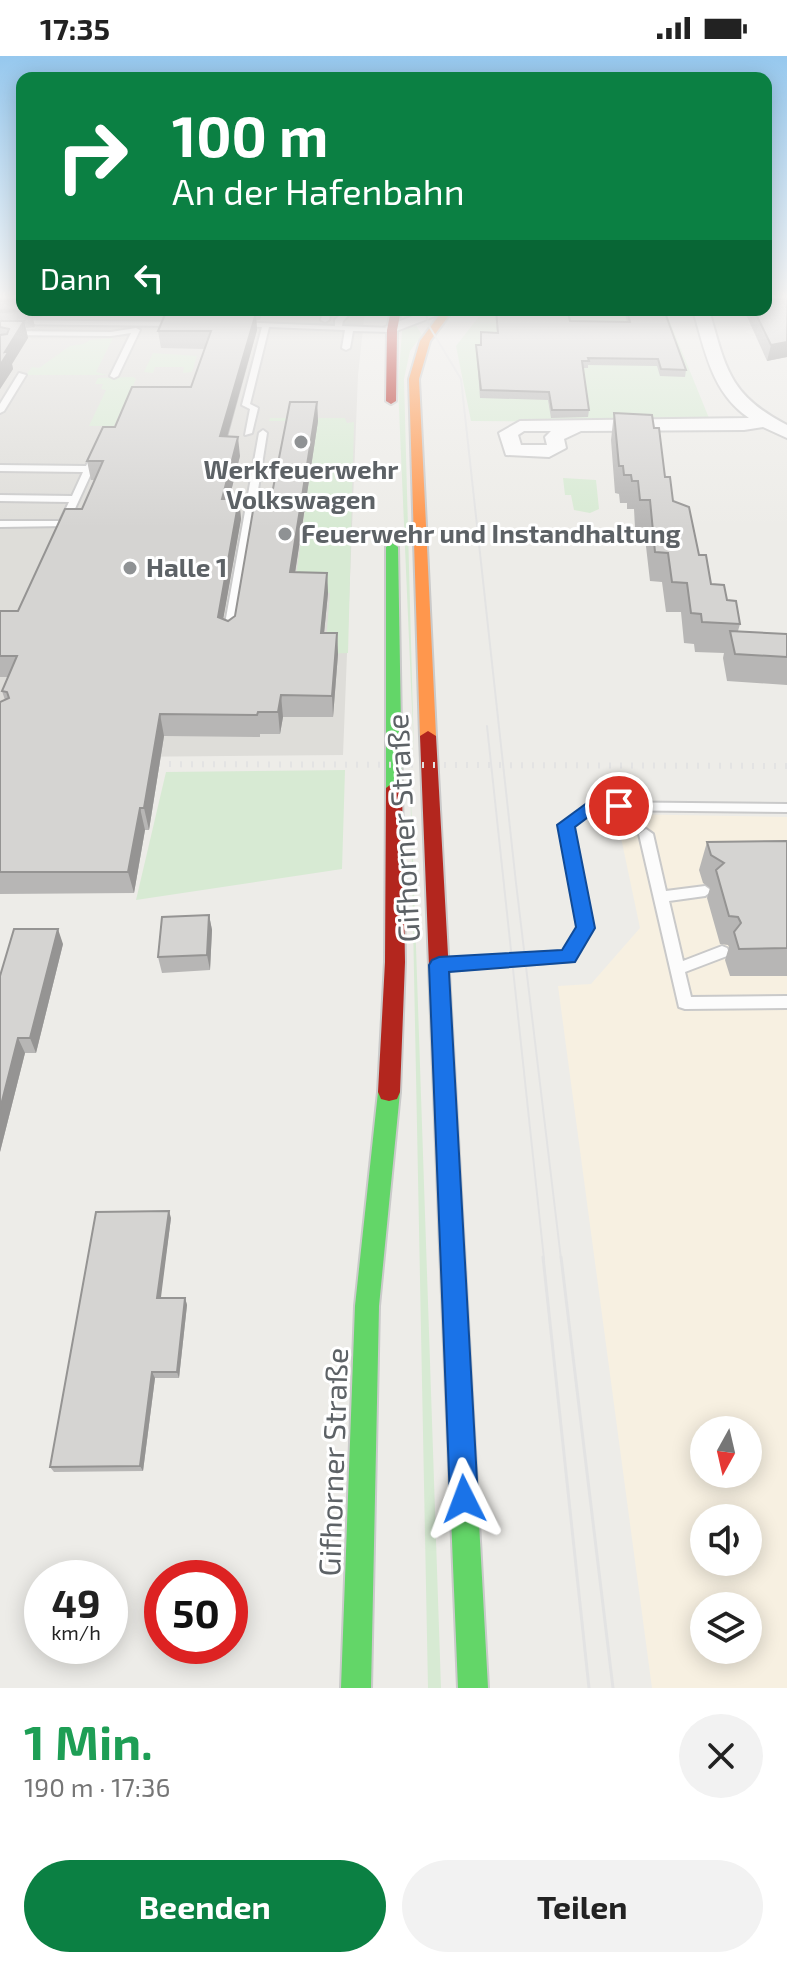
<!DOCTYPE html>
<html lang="de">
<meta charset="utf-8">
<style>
:root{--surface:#fff;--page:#f2f2f2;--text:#222;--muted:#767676;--accent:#0b8043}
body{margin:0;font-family:"Exo 2",sans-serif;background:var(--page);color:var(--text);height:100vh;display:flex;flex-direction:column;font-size:30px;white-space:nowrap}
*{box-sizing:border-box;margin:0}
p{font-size:26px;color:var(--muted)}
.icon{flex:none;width:44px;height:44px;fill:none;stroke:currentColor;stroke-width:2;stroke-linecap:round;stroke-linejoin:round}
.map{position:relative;height:1632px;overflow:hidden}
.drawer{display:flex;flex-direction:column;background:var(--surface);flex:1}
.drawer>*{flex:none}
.banner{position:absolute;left:16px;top:16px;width:756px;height:244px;border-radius:16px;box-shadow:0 4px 20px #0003;background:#0b8043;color:#fff;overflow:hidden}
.needle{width:52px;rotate:188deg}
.tools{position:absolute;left:690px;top:1360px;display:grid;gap:16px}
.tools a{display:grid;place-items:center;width:72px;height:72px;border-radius:50%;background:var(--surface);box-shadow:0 4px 20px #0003;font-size:40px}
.speed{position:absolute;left:24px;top:1504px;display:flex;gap:16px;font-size:40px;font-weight:700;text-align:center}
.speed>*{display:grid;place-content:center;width:104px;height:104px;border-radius:50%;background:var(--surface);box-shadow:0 4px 20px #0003;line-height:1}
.speed small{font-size:20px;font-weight:400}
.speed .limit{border:12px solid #d22;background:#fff;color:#111}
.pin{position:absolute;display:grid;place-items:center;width:68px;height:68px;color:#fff;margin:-34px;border:4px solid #fff;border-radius:50%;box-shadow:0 2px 8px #0007}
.me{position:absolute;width:88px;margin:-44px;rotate:357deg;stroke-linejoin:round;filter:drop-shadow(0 0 6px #0008)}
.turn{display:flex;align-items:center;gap:28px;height:168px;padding:0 24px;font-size:36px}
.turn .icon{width:104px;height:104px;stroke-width:2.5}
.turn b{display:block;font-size:56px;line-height:68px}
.then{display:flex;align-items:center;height:76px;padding:0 24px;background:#0003;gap:16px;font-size:30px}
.round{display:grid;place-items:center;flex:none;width:84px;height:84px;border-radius:42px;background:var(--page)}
.overview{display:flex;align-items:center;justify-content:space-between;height:136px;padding:0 24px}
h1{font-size:48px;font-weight:700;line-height:60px;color:#1e9e55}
.primary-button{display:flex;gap:16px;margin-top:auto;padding:16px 24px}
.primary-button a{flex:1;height:92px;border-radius:48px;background:var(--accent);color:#fff;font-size:32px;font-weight:700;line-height:92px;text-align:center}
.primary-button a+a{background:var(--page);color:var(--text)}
.status{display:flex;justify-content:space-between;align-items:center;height:56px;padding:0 40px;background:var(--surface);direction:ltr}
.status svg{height:22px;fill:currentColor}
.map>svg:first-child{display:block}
.commercial{fill:#f7f0e1;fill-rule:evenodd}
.industrial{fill:#deddd9}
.green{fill:#d7ead3}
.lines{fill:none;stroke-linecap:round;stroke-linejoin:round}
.lane-casing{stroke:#c9c9c9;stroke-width:4}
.street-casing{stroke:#c9c9c9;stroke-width:4}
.fast-casing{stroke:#cacaca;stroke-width:4}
.slow-casing{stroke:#cacaca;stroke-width:4}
.jam-casing{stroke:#cacaca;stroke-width:4}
.lane{fill:#fcfcfc;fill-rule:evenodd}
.street{fill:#fcfcfc;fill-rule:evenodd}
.fast{fill:#63d668;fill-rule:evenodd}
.slow{fill:#ff974d;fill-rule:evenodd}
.jam{fill:#b3261e;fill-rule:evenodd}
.tram-far1{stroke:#e3e3e3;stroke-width:2}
.tram{stroke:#e3e3e3;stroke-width:3}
.rail{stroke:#e3e3e3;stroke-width:6;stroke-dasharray:2 9;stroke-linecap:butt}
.wall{fill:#b7b6b5}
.shaded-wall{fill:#959493}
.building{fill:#d5d4d2;stroke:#959493;stroke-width:2}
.route{fill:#1a73e8;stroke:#114b97;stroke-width:2}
.poi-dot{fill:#8f9294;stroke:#fff;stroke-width:3}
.labels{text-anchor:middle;stroke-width:6;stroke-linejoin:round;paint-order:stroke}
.far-poi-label{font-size:26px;font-weight:bold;fill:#5d6266;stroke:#fff;text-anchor:start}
.street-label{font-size:30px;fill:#5d6266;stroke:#fff}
</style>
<div class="status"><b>17:35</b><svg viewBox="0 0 49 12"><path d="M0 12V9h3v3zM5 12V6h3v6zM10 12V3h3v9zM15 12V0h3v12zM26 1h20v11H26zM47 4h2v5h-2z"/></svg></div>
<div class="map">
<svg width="787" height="1632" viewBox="0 0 787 1632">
<rect width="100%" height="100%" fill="#edece8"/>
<path class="commercial" d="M616,758L787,761V1632H652L558,930L591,928L640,872ZM704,1374H748V1418H704ZM704,1462H748V1506H704ZM704,1550H748V1594H704Z"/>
<path class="industrial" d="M0,243L22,254H365L358,319L343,699L0,702Z"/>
<path class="green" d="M412,254H428L414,266L422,279L410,295L404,323L414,699L398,330L402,275L413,266L412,260L404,261V257Z
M484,254H665L711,367L471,365L456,290Z
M113,282L96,316L107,319H26L32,311L39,312L70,290L83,288L90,284Z
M153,297L197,300L192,316L183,317L184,311H155L153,317L144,316Z
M133,321L136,323L114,370H89L106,334L101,333L103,328H95L98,322Z
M270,362H345L347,367L354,366L348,597L325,598L330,537L294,536L317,365H269Z
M563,422L596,424L599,453L590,457L574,454L571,439H565Z
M410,713L441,1632H428Z
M345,714L342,813L136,844L166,716Z"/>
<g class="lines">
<g class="lane-casing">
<path id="lane" d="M323,254H331L329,264L325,266L321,264Z
M345,254H353L343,265L342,270L392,272L396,274L392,276L353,275L350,292L346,294L342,292L345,274L269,271L250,348L258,352L252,377L245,379L250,353L242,349L262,271L238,270L235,266L335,270V264Z
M0,264L181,266L185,268L181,270L0,268Z
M136,272L140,274L118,320L114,322L110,320L131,277L111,280L0,279V275L111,276Z
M19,317L26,319L4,355L0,357V348Z
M263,374L267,377L235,579L229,582L223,579L259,377Z
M97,393L101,396L67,470L0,471V465H60L69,446L0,445V439L72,440L83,416L0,415V409L86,410L93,396Z
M591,746L787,748V756L594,754L573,771L593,872L573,905L443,915L438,913L435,909L438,905L443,903L564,895L579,872L559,769Z
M646,773L653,778L666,835L705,830L712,835L705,840L669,845L683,905L722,890L727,892L729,896L727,900L685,916L691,941L787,940V952L685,953L679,951L639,778Z"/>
</g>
<g class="street-casing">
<path id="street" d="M428,254H451L399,274L393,276L385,271Z
M693,254H709C726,313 729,339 787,369V382L763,371L744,374L581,375L564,383L566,392L549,401L506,399L499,377L520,365L749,362C712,337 705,295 693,254ZM524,375H551L545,381L547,389H521L518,379Z"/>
</g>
<g class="fast-casing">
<path id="fast" d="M392,487L398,491L402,732L394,738L386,732V491Z
M389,1027L397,1029L400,1036L379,1250L371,1632H341L355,1250L378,1036L381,1029Z
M452,1180L460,1183L464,1191L488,1632H458L440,1191L444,1183Z"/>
</g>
<g class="slow-casing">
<path id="slow" d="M443,254H453L430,285L419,323L436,680L428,685L420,680L409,323L420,285Z"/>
</g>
<g class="jam-casing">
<path id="jam" d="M391,254H401L397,274L396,345L391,348L386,345L387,274Z
M428,675L436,680L464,1191L460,1199L452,1202L444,1199L440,1191L420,680Z
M394,726L402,732L405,906L400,1036L397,1043L389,1045L381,1043L378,1036L385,906L386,732Z"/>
</g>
<use href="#lane" class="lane"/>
<use href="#street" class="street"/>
<use href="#fast" class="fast"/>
<use href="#slow" class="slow"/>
<use href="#jam" class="jam"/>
<path class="tram-far1" d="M425,254L429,270L461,323L516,827L561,1203
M487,670L544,1203"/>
<path class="tram" d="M543,1201L589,1632
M561,1201L613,1632"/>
<path class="rail" d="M136,708L787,710"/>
</g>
<path class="wall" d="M0,243H22V254H132V255H45L41,261L33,262L35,271L26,272L28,282L12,308L13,313L0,333Z
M787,243V301L767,305L744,254H766Z
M172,254H262L260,264H256L257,274L228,381L240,400L229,443H239L241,463L223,563L228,565L235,560L271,443L317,346L318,365L295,516L327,517L328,537L324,577H337L338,598L333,661H283L280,678H260V681L164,680L149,774H145L134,837L0,838V646L5,644L2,635L8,621H0V555H18L82,453L94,424H91L87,405L115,371L191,331L205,293L161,292L158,275L172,256Z
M496,254L561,257L570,265L627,266L624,254H664L686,314L685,321L660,320L657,310L588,309V312H583L589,354L588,361L551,362L548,344L480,342L476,289H481L497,277Z
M614,357L654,372L665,421L673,445L711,528L727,544L740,568L738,575L787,601V629L727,625L723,602L724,597L695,596L694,588L684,587L681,556H666L662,526L650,525L644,473L635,472L634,453H627V447H620L619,438L615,437L611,384Z
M787,785V920H730L725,904L729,891L728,889L720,888L707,842L710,832L703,827L699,814L707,786Z
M209,859L212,874L210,914L162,917L158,901Z
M63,888L36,997H25L0,1096V920Z
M171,1162L160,1242H185L187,1249L179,1322H155L143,1415L54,1416L50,1411Z"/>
<path class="shaded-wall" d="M40,254H45L41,261Z
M256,257L257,274L222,399L220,380Z
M24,265L28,282L12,308L13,313L0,333V309L5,296Z
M787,286V301L767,305L771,289Z
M317,346L318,365L292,537L290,516Z
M238,381L240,400L224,463L222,443Z
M239,443L241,463L220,581L218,561Z
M327,517L328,537L322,598L321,577Z
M337,577L338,598L333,661L332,640Z
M281,639L283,661L280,678L278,656Z
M160,658L164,680L149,774L144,752Z
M140,752L145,774L134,837L128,816Z
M209,859L212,874L210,914L207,899Z
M58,873L63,888L36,997L30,982Z
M18,982L25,997L0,1096V1053Z
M169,1155L171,1162L160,1249L157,1242Z
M185,1242L187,1249L179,1322L177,1316Z
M152,1316L155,1322L143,1415L140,1410Z"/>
<path class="building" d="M0,243H22V245H0Z
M766,243H787V286L771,289L754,254H766Z
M0,254L31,255L0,256Z
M496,254H561V257H568L570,265L630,266L627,254H664L686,314L661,313L658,303L588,302L589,305H582L589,354H552L549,336L481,334L476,289H481V276L498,277Z
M166,256L256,257L220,380L238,381L222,443H239L218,561L228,565L235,560L255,443H271L290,346H317L290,516L327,517L321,577H337L332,640L281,639L278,656H258L257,659L160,658L144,752H140L128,816H0V646L9,642L7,636L2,635L17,600H0V555H18L65,453H82L103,405H87L103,371H115L132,331H191L211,275H158Z
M0,265H24L5,296L9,295L0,309V279L7,278L9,273L0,271Z
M614,357L652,359L654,372H659L665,421H670L673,445L689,451L699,499H706L711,528L724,529L727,544L736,545L740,568L702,566L701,558L691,557L687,527L672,526L668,497L655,496L650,444H640L638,425H632L631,419H624L623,410H619Z
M730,575L787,578V601L735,598Z
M787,785V892L739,893L734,876L741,867L738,861L729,860L716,814L724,807L711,799L707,786Z
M209,859L207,899L158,901L162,861Z
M14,873H58L30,982H18L0,1053V920Z
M169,1155L157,1242H185L177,1316H152L140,1410L50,1411L96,1156Z"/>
<linearGradient id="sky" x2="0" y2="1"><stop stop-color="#96c8ee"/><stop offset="0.51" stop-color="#f7f6f5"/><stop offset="1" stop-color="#f7f6f5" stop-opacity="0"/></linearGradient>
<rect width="787" height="472" fill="url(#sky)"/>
<path class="route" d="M591,744H619L628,750L619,756H595L575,771L595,872L575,906L449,916L478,1443L474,1453L464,1458L454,1453L450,1443L429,909L432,904L439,901L562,894L576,871L557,769Z"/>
<g class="poi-dot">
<circle cx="301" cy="386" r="8"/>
<circle cx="285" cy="478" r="8"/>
<circle cx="130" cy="512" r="8"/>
</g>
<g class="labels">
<g class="far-poi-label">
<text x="301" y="423" text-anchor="middle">Werkfeuerwehr<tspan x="301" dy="30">Volkswagen</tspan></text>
<text x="301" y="487">Feuerwehr und Instandhaltung</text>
<text x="146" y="521">Halle 1</text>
</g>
<g class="street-label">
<text transform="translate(404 772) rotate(-93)" y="10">Gifhorner Straße</text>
<text transform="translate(334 1406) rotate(-88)" y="10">Gifhorner Straße</text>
</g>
</g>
</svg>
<div class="tools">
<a><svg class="needle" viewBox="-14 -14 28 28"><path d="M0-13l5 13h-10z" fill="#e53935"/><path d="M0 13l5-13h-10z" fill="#767676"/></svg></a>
<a><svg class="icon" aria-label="sound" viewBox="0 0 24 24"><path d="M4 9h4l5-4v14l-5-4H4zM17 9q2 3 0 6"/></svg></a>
<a><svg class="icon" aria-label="layers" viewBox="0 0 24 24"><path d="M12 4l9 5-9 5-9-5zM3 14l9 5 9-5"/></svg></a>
</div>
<div class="speed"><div>49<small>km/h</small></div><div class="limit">50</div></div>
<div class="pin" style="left:619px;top:750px;background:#d93025"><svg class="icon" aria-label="arrive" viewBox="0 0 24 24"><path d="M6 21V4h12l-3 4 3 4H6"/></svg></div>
<svg class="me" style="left:464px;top:1443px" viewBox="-20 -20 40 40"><path d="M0-17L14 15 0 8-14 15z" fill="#1a73e8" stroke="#fff" stroke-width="4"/></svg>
<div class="banner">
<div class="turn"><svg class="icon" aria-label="right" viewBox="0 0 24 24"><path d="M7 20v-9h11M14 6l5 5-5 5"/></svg><div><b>100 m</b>An der Hafenbahn</div></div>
<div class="then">Dann<svg class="icon" aria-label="left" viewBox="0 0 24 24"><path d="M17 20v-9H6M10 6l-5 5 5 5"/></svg></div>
</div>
</div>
<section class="drawer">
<div class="overview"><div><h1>1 Min.</h1><p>190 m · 17:36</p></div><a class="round"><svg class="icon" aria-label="close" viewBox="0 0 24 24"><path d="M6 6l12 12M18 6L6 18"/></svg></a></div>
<div class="primary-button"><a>Beenden</a><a>Teilen</a></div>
</section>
